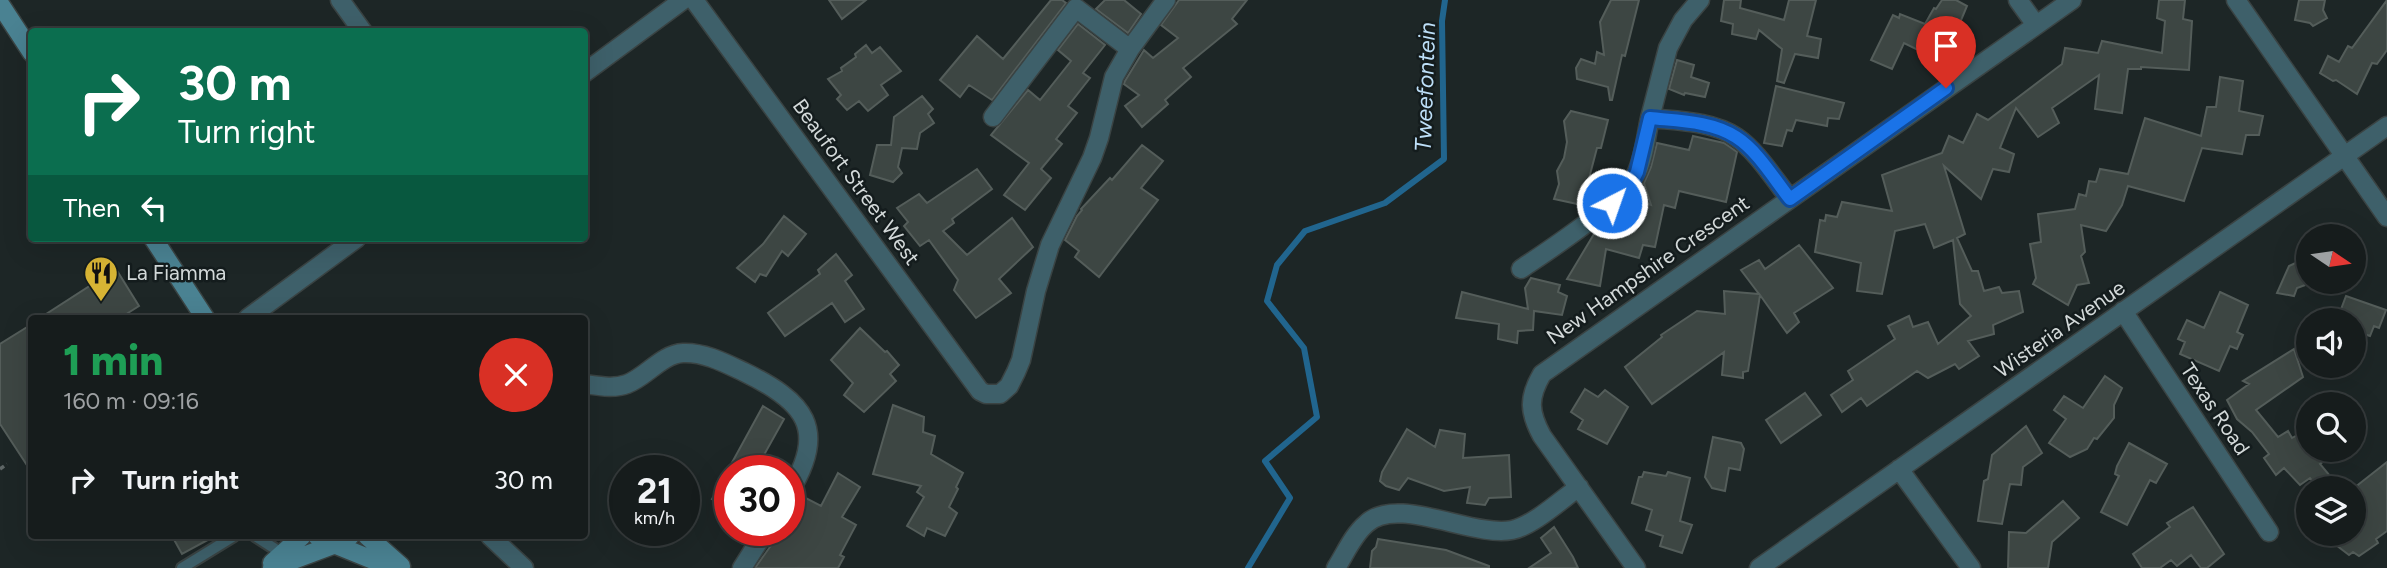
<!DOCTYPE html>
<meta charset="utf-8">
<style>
:root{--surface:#161c1c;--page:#1f2525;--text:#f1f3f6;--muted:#9ea1a3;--line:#353a3b}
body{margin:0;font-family:Figtree,sans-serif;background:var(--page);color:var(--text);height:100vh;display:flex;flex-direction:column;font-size:26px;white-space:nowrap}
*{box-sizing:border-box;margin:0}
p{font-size:23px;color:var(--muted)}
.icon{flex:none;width:38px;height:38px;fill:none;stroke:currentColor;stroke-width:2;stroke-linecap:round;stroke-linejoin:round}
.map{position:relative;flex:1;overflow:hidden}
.details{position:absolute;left:28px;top:315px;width:560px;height:224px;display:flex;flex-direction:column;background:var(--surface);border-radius:7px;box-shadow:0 7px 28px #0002,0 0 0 2px var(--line)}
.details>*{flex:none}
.guide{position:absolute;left:28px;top:28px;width:560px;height:214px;border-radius:7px;box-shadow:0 7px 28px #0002,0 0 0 2px var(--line);background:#0b6e4f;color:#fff;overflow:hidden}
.needle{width:46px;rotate:103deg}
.fabs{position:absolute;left:2296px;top:224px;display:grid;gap:14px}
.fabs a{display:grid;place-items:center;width:70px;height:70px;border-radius:50%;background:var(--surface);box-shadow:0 7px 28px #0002,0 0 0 2px var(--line);font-size:35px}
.speed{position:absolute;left:609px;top:455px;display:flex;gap:14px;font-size:35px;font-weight:700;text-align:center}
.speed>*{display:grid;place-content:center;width:91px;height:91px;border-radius:50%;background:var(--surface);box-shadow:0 7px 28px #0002,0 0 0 2px var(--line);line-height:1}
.speed small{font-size:18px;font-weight:400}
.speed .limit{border:10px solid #d22;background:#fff;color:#111}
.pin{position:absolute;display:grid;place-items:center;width:60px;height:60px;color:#fff;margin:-72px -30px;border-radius:50% 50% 50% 0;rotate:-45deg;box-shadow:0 0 7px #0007}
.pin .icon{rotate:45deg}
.me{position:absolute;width:77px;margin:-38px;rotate:41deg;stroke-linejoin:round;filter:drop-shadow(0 0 5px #0008)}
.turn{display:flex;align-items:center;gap:24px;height:147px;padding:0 35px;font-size:32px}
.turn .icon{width:91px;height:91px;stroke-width:2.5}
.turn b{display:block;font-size:49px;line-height:60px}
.then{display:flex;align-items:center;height:66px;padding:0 35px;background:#0003;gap:14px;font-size:26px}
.round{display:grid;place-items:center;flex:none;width:74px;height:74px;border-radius:37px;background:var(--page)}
.summary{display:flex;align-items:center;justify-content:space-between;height:119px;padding:0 35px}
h1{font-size:42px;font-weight:800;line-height:52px;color:#1e9e55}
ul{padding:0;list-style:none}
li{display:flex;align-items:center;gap:21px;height:91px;padding:0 35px}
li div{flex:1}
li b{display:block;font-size:26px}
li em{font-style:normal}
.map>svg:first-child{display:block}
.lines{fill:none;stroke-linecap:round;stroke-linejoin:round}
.stream{stroke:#21658e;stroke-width:6}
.building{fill:#3d4643;stroke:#545d5a;stroke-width:2}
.lane-casing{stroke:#3a4343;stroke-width:14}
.street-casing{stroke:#3a4343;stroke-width:21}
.secondary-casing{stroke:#3a4343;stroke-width:21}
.path{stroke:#5e6666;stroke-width:3.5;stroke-dasharray:5 3.5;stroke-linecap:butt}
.lane{stroke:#3e606a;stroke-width:10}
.street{stroke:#3e606a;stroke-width:18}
.secondary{stroke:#4a8292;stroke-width:18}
.route-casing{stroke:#114b97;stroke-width:18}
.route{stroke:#1a73e8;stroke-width:12}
.labels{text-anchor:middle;stroke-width:5;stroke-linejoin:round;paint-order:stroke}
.street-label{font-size:21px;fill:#d3d9d9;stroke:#141c1d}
.poi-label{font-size:21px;fill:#d3d9d9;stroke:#141c1d;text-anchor:start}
.water-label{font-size:23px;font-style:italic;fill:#bddff8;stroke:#141c1d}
</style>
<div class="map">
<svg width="2387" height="568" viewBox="0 0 2387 568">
<rect width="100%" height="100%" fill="#1d2626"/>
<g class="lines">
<path class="stream" d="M1248,568L1290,498L1265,461L1317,417L1304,348L1267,301L1277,265L1305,231L1385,203L1444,159L1442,21L1445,0"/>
</g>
<path class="building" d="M829,0H866L842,19Z
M1051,0H1062L1066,3L992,100L969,85L960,97L940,80L977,36L1003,59Z
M1105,0H1124L1141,14L1128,33L1096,9Z
M1179,0H1247L1232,19L1237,24L1183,68L1191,77L1165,100L1168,104L1142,127L1125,106L1139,95L1124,84L1125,81L1144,50L1153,58L1178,38L1161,25Z
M1611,0H1639L1625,56L1622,55L1612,100H1610L1608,87L1577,79L1576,68L1581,59L1595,64L1597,52L1604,55L1600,22Z
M1724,0H1741L1740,8L1784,20L1789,0H1816L1807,36L1821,39L1818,58L1795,54L1784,83L1777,81L1782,49L1759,30L1756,39L1732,34L1733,24L1721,21Z
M1942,0H1956L1967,6L1959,25L1955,24L1948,41L1936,36L1933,46L1922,42L1918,50L1904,43L1892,69L1871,60L1893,15L1899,18L1900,14L1925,24L1934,8L1936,9Z
M2159,0H2185L2183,19L2192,21L2189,70L2141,67V69H2128L2122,113L2095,109L2099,75L2052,108L2059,123L2038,137L2016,108L2000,148L2014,154L2009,172L1993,169L1981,199L1944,166L1965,234L1957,238L1972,271H1978L1984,291L1999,287L2002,293L2019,291L2023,312L1993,325L1994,334L1968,341L1979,356L1959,369L1955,364L1928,378L1917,371L1867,406L1861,398L1842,412L1831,395L1853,380L1848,371L1895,339L1888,326L1909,316L1913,327L1928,322L1938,344L1971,316L1960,304L1953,240L1934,248L1925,224L1895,231L1882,294L1857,291L1861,263L1815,252L1820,220L1825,221L1826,215L1837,217L1842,202L1892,211L1882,175L1942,153L1949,136L1963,143L1977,114L1988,120L2062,64L2065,48L2098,53L2102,41L2162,53L2165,21L2157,18Z
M2299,0H2325L2323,10L2327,18L2313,26L2310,23L2295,20Z
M2387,0V50L2377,64L2372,63L2357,94L2336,80L2333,81L2320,73L2328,56L2339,62L2348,46L2352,48Z
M1078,24L1105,45L1083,73L1090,78L1068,106L1077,113L1056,139L1062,144L1041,169L1051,178L1025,210L1004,195L1029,163L991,135L1028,90L1040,100L1071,61L1058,50Z
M866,45L872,53L880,47L901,71L881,85L888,95L868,111L859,101L847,110L837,99L841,95L828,79L842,71L841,68L856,57L855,54Z
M1677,60L1694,65L1691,77L1709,83L1705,97L1685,93L1684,95L1669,89Z
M2220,77L2243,81L2239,111L2263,116L2259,135H2246L2242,154L2202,148L2184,201L2128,186L2122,205L2106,231L2081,225L2085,252L2081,256L2089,283L2077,285L2068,305L2033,284L2036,278L2030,244L2041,242L2038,214L2075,209L2079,194L2086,196L2089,181L2096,182L2100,169L2128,174L2145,118L2201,136L2207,107H2216Z
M1776,86L1844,103L1839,119L1828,118L1827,126L1796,120L1792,131L1787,130L1782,146L1764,143Z
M922,96L933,109L928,114L934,123L920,133L917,149L902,148L898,167L902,173L893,182L870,175L877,145H891L894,117Z
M1571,111L1608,120L1601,148H1597L1582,205L1554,199L1559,184L1557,171L1564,158L1567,142L1564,121Z
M1693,136L1724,143L1737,152L1726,202L1679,191L1675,208L1664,205L1655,247L1643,245L1639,258L1606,249L1600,286L1567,279L1597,229L1617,213L1628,215L1632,199L1651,205L1644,183L1651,167L1657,143L1689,150Z
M1142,145L1163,161L1141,188L1158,200L1099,277L1075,257L1079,251L1065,240L1077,216L1082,210L1081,209L1110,178L1112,180Z
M977,169L992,189L952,219L954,223L943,231L967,255L1012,218L1033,247L999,279L1011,293L976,318L954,290L958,280L929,240L920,246L904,226L908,222L897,208L919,194L927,203Z
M784,216L806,234L788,256L782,251L766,276L760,274L755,282L737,268L763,244Z
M1799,245L1833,288L1794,313L1799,322L1787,333L1760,295L1748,371L1743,372V378L1722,375L1724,352L1652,404L1625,367L1662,337L1661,335L1697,311L1725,314L1724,291L1759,294L1741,270L1759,260L1765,269Z
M836,254L852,275L845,281L864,309L845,322L832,303L785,336L768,313L820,274L818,270Z
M2308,257V284L2297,288L2294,296L2277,293L2289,266Z
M116,269L139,306L120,318H40Z
M1531,278L1560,285L1558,292L1567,296L1562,315L1534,311L1533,330L1518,331L1517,343L1498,339L1499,324L1456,318L1462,292L1528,309L1525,288Z
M2220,292L2248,305L2237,332L2243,335L2237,349L2230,346L2219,371L2180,354L2185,342L2178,339L2187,320L2204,328Z
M2346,296L2386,310L2379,328L2374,326L2370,336L2354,331V320H2337Z
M32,324V473L0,424V344Z
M860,328L885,352L887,351L899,365L890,374L896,381L864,412L844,395L853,383L831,360Z
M2294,349L2303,377L2256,410L2278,437L2288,431L2292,438L2301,433L2308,443V450H2340L2320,464L2340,488H2318L2310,478L2300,485L2284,468L2276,475L2264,458L2269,454L2252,432L2237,419L2227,400L2249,384L2243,381Z
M2105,376L2122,388L2114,405V418L2097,439L2094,438L2087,449L2070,457L2049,443L2066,419L2054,410L2064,396L2083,408Z
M1585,389L1598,397L1605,390L1628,407L1607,444L1578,429L1583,420L1571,412Z
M1805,393L1821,415L1781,443L1766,420Z
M893,405L924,417L923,432L935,436L931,454L963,473L956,487L958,489L949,507L957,513L945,536L927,528L924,536L907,526L924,497L917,492L921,486L873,474Z
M763,406L784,419L755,471H730V509L712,499Z
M2026,426L2042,453L2023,467L2021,485L2010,484L2002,524L1978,521L1984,481L1988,479L1992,455Z
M1407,429L1435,447L1440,430L1465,434L1463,458L1509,455L1511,497L1489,498L1485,505L1467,503L1470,487L1444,491L1408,478L1399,490L1386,486L1380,481L1382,472Z
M1713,437L1741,443L1744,449L1740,470L1729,468L1725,491L1712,488L1705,477Z
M2129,443L2167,464L2156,483L2150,480L2127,525L2101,512L2119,476L2115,474L2117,466Z
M2387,462V531L2376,539L2378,543L2359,556L2353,552L2349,555L2336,545L2343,534H2354V488Z
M1644,472L1666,476L1668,472L1690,478L1680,521L1692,525L1682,553L1660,546L1663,536L1646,530L1652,510L1632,503L1639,477H1642Z
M838,473L860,487L842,517L856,525L840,555L844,557L838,568H755L782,530H789V518L802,496L821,506Z
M2063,501L2079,518L2052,542L2048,568H2008L2009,532L2026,533Z
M2193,507L2224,554L2207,568H2201L2191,555L2177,566L2171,560L2160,568H2142L2133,554L2170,527L2167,523Z
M1554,527L1573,557L1578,568H1529L1551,553L1541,538Z
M172,536H215L182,554Z
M1378,539L1446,550L1489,566V568H1370L1372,551L1376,547Z"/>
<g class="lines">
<g class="lane-casing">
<path id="lane" d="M255,536L283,554
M182,568L234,536"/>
</g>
<g class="street-casing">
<path id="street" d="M340,0L363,32
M694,0L980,391L986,394H1000L1009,386L1016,372L1021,360L1036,291L1050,245L1092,158L1099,138L1114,77L1130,49L1166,0
M2018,0L2036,25
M2236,0L2387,217
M584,73L683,0
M993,117L1076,8L1130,49
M1650,118L1668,48L1683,20L1700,0
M1521,269C1549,250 1620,204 1635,176C1644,160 1646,136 1650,118C1678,121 1712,121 1736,137C1757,151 1774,179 1790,199
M2123,311L2269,532
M248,318L357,238
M584,384C599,386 614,389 627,384C646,377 662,354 683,353C704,352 725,363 744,372C804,401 829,429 789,492
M1899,469L1971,568
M490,536L524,568
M742,568L766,530
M1336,568C1345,554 1353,535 1366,524C1396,494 1473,538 1512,530C1533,526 1562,499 1579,487
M1636,568L1542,436C1529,412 1528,398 1542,374L2072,0
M1759,568L2387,126"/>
</g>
<g class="secondary-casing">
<path id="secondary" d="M0,4L32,53
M153,238L205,318
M317,536C327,548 341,548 350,536
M367,536L401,566
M336,545L393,568
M272,563L302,536
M272,568L333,545"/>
</g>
<path class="path" d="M0,469L7,464"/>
<use href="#lane" class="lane"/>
<use href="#street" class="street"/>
<use href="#secondary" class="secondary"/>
</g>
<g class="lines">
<g class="route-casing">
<path id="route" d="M1612,203L1633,180L1637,172L1650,118C1678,121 1712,121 1736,137C1758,151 1774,179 1790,199L1946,88"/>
</g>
<use href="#route" class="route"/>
</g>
<defs>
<g id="restaurant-pin" transform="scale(1.75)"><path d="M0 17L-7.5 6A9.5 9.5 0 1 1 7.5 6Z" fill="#d7b434" stroke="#141c1d"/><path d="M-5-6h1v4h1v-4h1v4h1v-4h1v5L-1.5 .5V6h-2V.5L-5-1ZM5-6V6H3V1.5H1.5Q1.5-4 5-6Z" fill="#111"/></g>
</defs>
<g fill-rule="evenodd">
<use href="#restaurant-pin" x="101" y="273"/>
</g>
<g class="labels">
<g class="street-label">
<text transform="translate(856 182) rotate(54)" y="7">Beaufort Street West</text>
<text transform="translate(1648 270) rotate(-35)" y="7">New Hampshire Crescent</text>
<text transform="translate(2060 329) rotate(-35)" y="7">Wisteria Avenue</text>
<text transform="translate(2215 409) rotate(56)" y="7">Texas Road</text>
</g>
<g class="poi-label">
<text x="126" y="280">La Fiamma</text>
</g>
<g class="water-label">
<text transform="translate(1425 87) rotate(-88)" y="8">Tweefontein</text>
</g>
</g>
</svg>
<div class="fabs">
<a><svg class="needle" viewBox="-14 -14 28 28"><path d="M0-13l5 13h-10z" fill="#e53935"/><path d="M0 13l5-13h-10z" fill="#9ea1a3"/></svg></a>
<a><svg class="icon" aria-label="sound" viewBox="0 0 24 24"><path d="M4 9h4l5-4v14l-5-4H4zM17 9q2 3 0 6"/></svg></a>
<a><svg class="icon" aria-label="search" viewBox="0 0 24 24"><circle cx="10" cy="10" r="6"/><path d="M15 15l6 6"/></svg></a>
<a><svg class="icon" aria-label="layers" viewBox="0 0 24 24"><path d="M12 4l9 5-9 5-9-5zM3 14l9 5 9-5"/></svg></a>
</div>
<div class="speed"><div>21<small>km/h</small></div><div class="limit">30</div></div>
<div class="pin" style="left:1946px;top:88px;background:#d93025"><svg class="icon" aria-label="arrive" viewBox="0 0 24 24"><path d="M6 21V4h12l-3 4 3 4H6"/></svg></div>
<svg class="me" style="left:1612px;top:203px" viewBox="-20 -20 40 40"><circle r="17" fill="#1a73e8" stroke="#fff" stroke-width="3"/><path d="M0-11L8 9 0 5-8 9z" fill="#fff"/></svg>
<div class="guide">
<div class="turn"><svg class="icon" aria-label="right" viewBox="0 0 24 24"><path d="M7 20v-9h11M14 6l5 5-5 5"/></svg><div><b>30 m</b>Turn right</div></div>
<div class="then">Then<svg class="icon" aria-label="left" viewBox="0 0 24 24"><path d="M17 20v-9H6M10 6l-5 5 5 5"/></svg></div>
</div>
<section class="details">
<div class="summary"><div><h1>1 min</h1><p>160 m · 09:16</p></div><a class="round" style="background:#d93025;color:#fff"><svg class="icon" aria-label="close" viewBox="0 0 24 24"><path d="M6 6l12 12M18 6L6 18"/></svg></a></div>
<ul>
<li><svg class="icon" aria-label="right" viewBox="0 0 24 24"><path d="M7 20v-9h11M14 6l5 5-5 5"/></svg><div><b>Turn right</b></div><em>30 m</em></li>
</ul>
</section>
</div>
